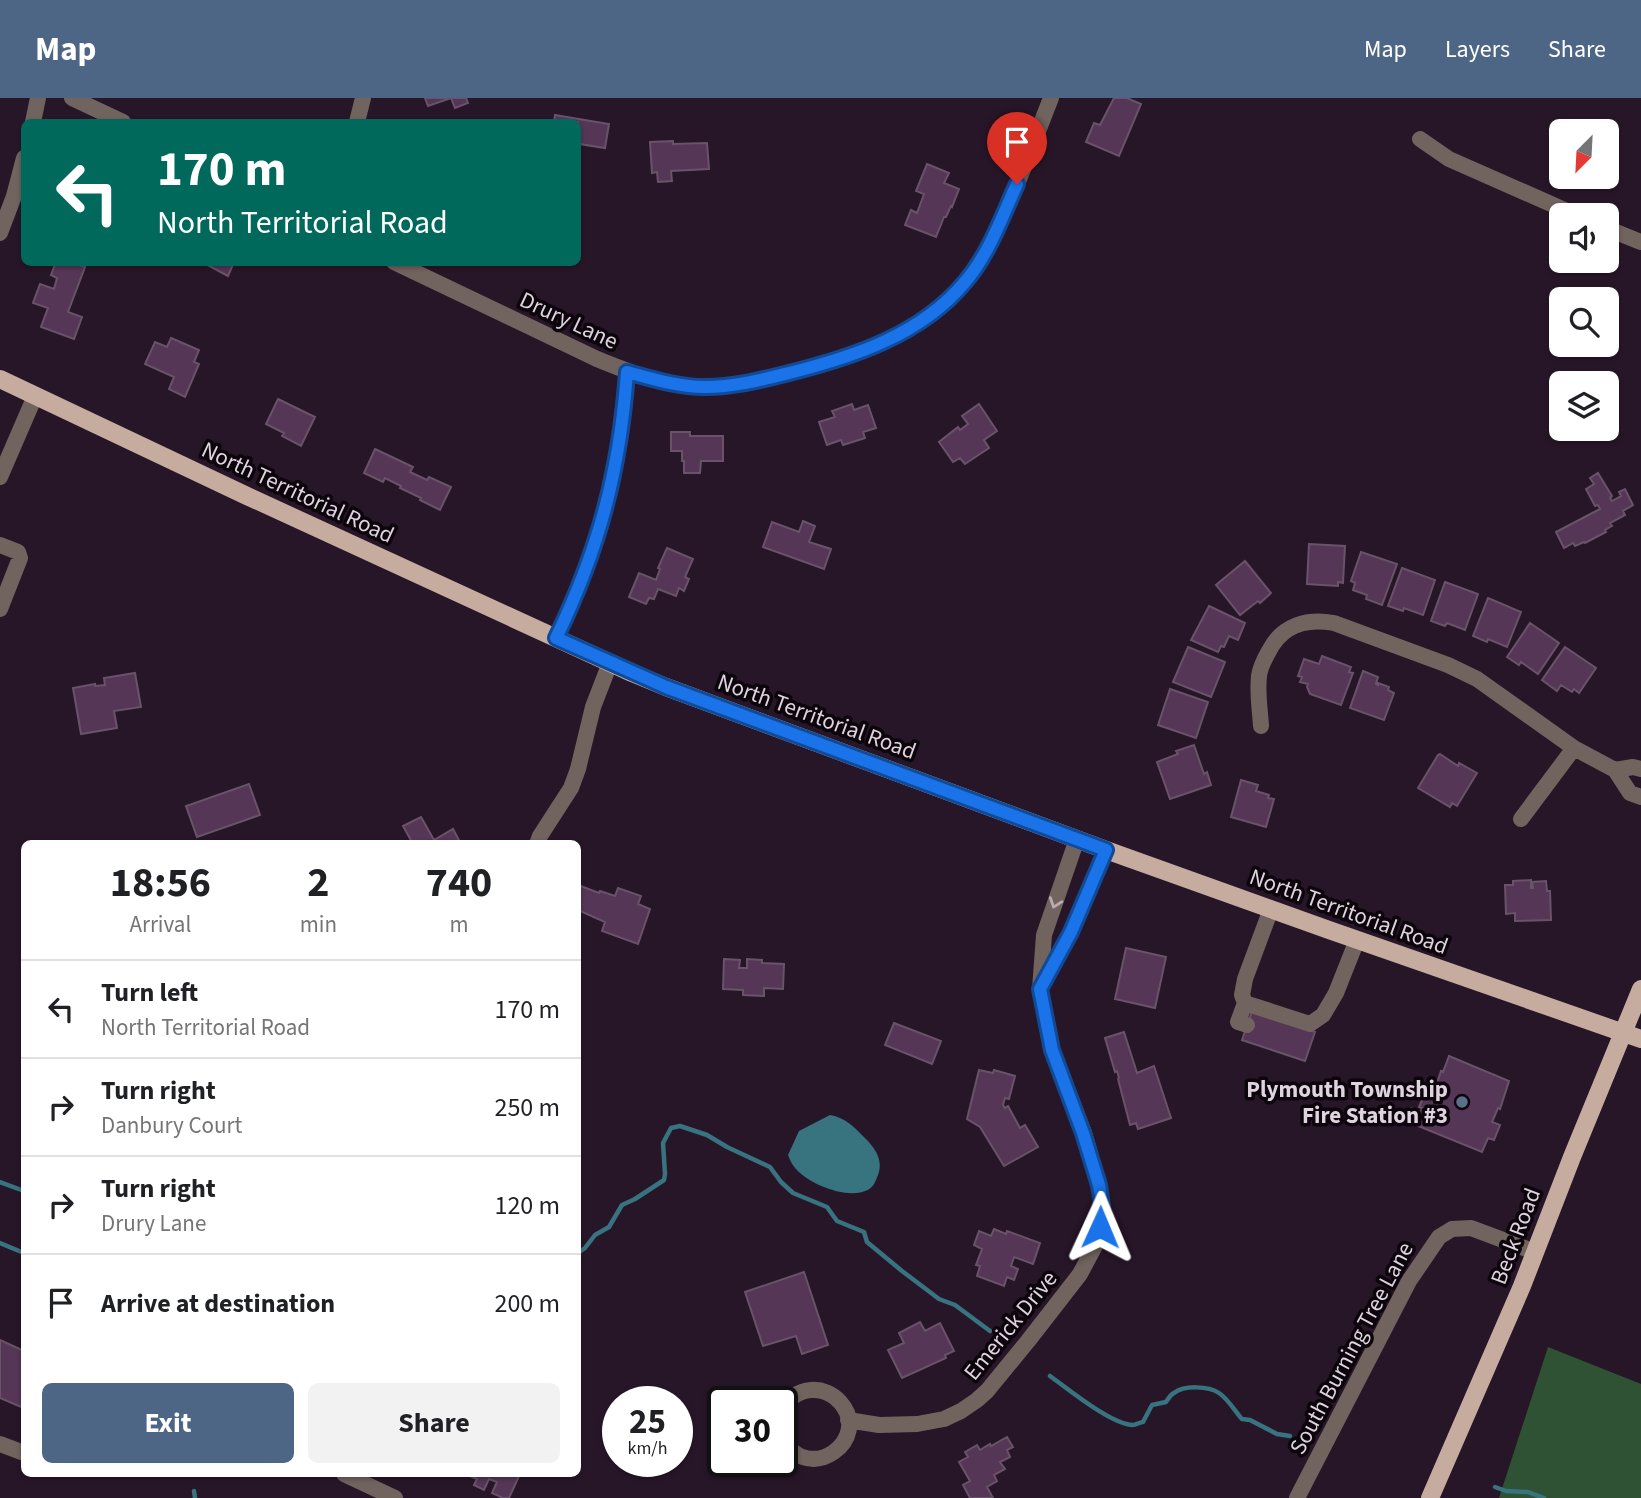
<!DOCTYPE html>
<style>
:root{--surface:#fff;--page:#f2f2f2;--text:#202124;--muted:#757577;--line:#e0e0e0;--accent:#4e6685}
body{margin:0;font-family:"Source Sans 3",sans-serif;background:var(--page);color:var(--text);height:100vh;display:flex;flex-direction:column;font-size:26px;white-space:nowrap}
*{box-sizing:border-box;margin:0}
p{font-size:23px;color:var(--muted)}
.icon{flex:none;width:38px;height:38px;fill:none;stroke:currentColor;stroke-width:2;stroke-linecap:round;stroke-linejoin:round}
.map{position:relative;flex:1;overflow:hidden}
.details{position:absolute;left:21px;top:742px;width:560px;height:637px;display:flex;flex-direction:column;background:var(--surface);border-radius:10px;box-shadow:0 2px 5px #0004}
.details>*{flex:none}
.hud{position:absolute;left:21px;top:21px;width:560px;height:147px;border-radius:10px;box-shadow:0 2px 5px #0004;background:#00695c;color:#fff;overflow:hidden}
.needle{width:46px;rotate:204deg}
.buttons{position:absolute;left:1549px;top:21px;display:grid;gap:14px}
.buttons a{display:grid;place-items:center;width:70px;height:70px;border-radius:10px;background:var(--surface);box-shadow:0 2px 5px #0004;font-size:35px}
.speed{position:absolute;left:602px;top:1288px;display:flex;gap:14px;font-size:35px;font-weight:700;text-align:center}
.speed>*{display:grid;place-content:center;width:91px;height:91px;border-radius:50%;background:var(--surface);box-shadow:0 2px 5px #0004;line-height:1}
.speed small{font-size:18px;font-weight:400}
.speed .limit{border:4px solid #111;border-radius:10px;background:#fff;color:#111}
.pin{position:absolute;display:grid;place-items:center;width:60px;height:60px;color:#fff;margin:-72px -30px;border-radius:50% 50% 50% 0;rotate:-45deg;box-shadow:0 0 7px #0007}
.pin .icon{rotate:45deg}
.me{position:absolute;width:77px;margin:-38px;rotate:1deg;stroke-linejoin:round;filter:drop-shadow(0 0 5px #0008)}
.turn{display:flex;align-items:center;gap:24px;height:147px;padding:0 21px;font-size:32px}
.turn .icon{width:91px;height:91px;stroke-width:2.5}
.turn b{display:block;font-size:49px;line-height:60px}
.eta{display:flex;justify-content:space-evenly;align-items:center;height:119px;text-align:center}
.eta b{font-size:42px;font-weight:700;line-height:49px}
.cta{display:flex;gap:14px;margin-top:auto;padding:14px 21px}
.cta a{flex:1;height:80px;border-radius:10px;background:var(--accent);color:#fff;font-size:28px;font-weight:700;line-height:80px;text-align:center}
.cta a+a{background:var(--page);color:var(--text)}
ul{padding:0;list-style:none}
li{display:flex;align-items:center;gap:21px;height:98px;padding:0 21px;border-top:2px solid var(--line)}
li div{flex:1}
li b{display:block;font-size:26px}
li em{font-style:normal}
header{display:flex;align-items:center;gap:42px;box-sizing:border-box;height:98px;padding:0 35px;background:var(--accent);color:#fff}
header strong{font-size:33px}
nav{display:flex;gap:38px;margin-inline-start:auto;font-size:24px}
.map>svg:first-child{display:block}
.forest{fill:#2f5234}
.water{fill:#387380}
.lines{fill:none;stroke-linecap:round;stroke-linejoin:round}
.stream{stroke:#387380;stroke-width:4.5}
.building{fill:#553656;stroke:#685369;stroke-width:2}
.minor{stroke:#71635e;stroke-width:16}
.major{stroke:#c6ab9f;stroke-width:18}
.oneway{stroke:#b8acb2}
.route-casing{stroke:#114b97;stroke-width:18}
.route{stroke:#1a73e8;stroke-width:12}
.service-dot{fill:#5c6f8a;stroke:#0c050c;stroke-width:2.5}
.labels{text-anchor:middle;stroke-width:7;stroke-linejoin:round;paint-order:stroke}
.street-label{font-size:23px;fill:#dfd3df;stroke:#0c050c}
.poi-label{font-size:23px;font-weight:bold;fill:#dfd3df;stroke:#0c050c;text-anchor:end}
</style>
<header>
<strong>Map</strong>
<nav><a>Map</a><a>Layers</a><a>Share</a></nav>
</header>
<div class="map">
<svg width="1641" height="1400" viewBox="0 0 1641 1400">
<rect width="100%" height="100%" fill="#271628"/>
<path class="forest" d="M1548,1249L1641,1286V1400H1499Z"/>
<path class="water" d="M830,1017C846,1020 853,1028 865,1040C877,1052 885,1065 876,1082C874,1087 871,1091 865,1093C846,1101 809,1086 796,1071C792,1067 790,1062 788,1057L799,1033Z"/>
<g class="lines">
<path class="stream" d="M0,1084L24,1093
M0,1145L24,1155
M578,1155L585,1150L595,1137L609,1129L622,1107L635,1101L664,1082L665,1076L663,1045L671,1030L680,1028L707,1037L727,1049L770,1069L781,1084L793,1095L827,1109L837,1123L864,1134L867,1144L902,1173L939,1201L955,1207L990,1233
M1050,1278C1068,1291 1112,1327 1133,1327C1135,1327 1141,1324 1143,1324L1152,1307L1166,1304C1168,1301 1171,1296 1174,1295C1184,1287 1209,1288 1219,1295C1228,1301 1235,1313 1242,1321L1250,1322L1277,1336L1290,1338
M1495,1389L1506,1393L1528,1394L1544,1400
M194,1393L195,1400"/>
</g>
<path class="building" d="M425,0H451L428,8Z
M451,0H466L468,5L455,10Z
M1114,0H1127L1141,6L1119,58L1086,44L1094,25L1100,27Z
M555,17L609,26L605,50L579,46L578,52V24H554Z
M673,43V46L707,45L709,71L671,73L672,83L658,84L657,74L652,75L650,44Z
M927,66L949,75L944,85L959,91L952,109L951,108L946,119H944L936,139L905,127L911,112L917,115L924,96L916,93Z
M56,164H72L85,169L68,214L82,219L74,241L41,229L48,210L33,205L40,186L54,191L57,180L51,177Z
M202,164H234L228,178Z
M171,240L199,252L194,264L199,266L185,299L169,291L174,279L145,266L155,244L167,249Z
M278,301L315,319L301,348L282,338L284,335L266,326Z
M852,306L854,312L868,307L876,330L863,334L865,340L843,347L841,342L827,347L819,324L835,319L832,313Z
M979,306L997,333L984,342L989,350L965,366L960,360L953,364L939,344L958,329L960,332L968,326L962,318Z
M671,334H690V338H723V363H701L700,375H684V363H682V353H671Z
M375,351L413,369L410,374L427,382L429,379L451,389L440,412L420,402L421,400L400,390L401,388L385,380L383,384L364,375Z
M1598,375L1612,398L1610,400L1612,403L1621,398L1619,394L1625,391L1633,407L1623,413L1625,417L1610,425L1612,428L1605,432L1606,434L1585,445L1584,444L1575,448L1573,445L1564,450L1556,434L1600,411L1598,407L1595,408L1586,391L1594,386L1590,380Z
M803,423L815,428L809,444L831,451L824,471L763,449L772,424L799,434Z
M1309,446L1345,448L1343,485L1338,484V488L1307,486Z
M667,450L693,461L685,479L689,481L684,493L679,490L676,498L658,491L654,501L649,500L646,506L629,499L639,475L656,482L660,471L658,470Z
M1361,454L1397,466L1382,507L1366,501L1367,497L1353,492L1355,485L1351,483Z
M1245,463L1271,495L1260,505L1258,503L1240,517L1216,487Z
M1402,470L1435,482L1423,517L1404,510L1403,513L1388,508Z
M1445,484L1478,496L1465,532L1447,525L1445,528L1431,523Z
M1488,500L1521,514L1507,549L1488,541L1487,544L1473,538Z
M1209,508L1245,525L1238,542L1229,538L1224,549L1221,548L1218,554L1191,542Z
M1530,525L1559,545L1538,576L1521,564L1519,567L1507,559Z
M1188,549L1225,564L1211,599L1173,584Z
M1565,549L1596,570L1579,595L1574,591L1572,594L1561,587L1557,593L1542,582Z
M1322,558L1351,569L1349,574L1353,575L1341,607L1310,596L1307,589L1308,586L1300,584L1302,579L1298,578L1304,561L1319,566Z
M1363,573L1378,579L1376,586L1378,587V585L1389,589L1388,592L1394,595L1384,622L1350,610Z
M135,575L141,609L114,613L117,630L81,636L73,590L95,586V588L105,587L104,580Z
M1170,591L1208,604L1196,640L1158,627Z
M1194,647L1204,676L1207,674L1211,687L1170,701L1157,664L1178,656L1176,653Z
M1440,656L1458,668L1459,665L1477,675L1457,708L1452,705L1450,709L1418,690L1438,657Z
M1241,682L1258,687L1256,693L1269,697L1268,700L1274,701L1266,729L1231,719Z
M249,686L260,717L197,739L186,708Z
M421,719L434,742L453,731L461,746H413L403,728Z
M1531,782V790H1533L1532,784L1546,783L1547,793H1550L1551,822L1515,823V815L1506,816L1505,787H1513V783Z
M578,787L599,795L600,793L615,798L618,790L641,798L638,806L650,811L638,846L602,833L605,824L578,812Z
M1126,850L1166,859L1155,910L1115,901Z
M724,861L740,862L739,870H747V861L762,862V865L784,866L783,891L764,890V898L743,897V892L723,891Z
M1252,913L1315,934L1305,963L1242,942Z
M894,925L941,943L932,966L885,947Z
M1124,934L1137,975L1154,968L1171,1020L1138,1031L1136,1025L1130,1027L1118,981L1119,980L1117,973L1115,974L1105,940Z
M1449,958L1509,983L1500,1011L1498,1010L1492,1024L1500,1027L1494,1042L1488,1040L1482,1054L1418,1028L1419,1025L1407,1020L1411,1010L1421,1014L1422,1010L1419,1009L1424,997L1432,1000L1441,973L1443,974Z
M979,972L993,975L994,972L1015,978L1009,1001L1005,1000L1003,1007L1005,1010L1008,1008L1020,1030L1025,1027L1038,1049L1004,1068L980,1029L967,1021Z
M994,1131L1006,1136L1007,1133L1040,1145L1033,1166L1014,1159L1011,1168L1018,1171L1014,1182L1007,1179L1004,1188L977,1178L980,1168L976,1167L982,1151L974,1147L979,1133L991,1138Z
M804,1174L828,1247L802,1256L796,1238L763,1248L745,1194Z
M920,1224L925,1233L940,1225L954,1253L945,1257L946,1260L902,1280L888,1252L904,1245L899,1235Z
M0,1242L24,1253V1300L21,1309L0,1300Z
M1007,1339L1013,1349L1007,1352L1010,1359L1000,1364L1005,1371L994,1377L997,1383L987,1389L993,1400H970L963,1387L970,1383L959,1364L968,1359L965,1354L977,1347L980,1352L990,1346L991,1348Z
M474,1376H520L509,1400H503L492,1395L497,1384L489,1381L484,1392L474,1387L477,1381L472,1379Z"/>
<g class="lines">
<path class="minor" d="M72,0L123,24
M33,24L38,0
M357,24L363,0
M1420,41L1449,61L1576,117
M1606,130L1641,144
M0,135L14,98L24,60
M394,164L597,261C631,275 667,289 705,289C734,289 761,282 789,275C853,259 923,237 966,183C983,162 993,138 1005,114C1022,76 1036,38 1051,0
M0,379L35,298
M0,447L18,454L20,460L0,511
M556,540C599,451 620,372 627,274
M1261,628C1260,612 1257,594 1259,578C1260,570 1265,560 1269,553C1282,527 1307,520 1334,525L1448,567L1477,581L1574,650L1615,672L1630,695L1641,699
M1615,672L1633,669L1641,671
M1521,721L1574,650
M537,746L540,738L571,690L578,671L593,609L610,565
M1271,811L1245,881L1242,897L1245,905L1310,926L1323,917L1336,895L1357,842
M1043,886L1071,834L1106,752
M1245,905L1238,924L1247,927
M782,1313C787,1301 798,1293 811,1292C822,1291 833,1296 840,1304C873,1341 809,1389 782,1340
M848,1322L879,1327L917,1326L944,1321L961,1313L977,1302L987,1293L1028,1243L1080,1176L1096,1146L1102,1106L1099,1087L1084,1035L1052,952L1040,891L1044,837L1077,741
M0,1346L24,1355
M344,1376L395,1400
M1297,1400L1409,1183L1439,1139L1452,1131L1471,1130L1535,1154"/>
<path class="major" d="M0,281L247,398L632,575L666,589L1106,752L1329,832L1641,941
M1430,1400L1522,1188L1572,1059L1641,891"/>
</g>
<defs><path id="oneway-chevron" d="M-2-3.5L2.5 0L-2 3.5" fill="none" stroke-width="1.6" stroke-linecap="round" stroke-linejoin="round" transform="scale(1.75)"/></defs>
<use class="oneway" href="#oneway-chevron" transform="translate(1055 805) rotate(109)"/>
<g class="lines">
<g class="route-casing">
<path id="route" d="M1017,86C1002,119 989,156 965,184C921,237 853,259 789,275C761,282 734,289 705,289C678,289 653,281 627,274C620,372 599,451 556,540L666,589L1106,752L1071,834L1040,891L1052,952L1083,1035L1099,1087L1102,1107L1100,1129"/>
</g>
<use href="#route" class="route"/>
</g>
<circle class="service-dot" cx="1462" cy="1004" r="7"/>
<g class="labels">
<g class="street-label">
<text transform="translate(569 222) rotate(25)" y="8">Drury Lane</text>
<text transform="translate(298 394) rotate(25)" y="8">North Territorial Road</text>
<text transform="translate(817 618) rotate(20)" y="8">North Territorial Road</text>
<text transform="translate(1349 813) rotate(20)" y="8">North Territorial Road</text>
<text transform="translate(1515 1138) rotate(-69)" y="8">Beck Road</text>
<text transform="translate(1010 1227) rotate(-51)" y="8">Emerick Drive</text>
<text transform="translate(1351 1250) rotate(-62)" y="8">South Burning Tree Lane</text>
</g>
<g class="poi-label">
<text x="1448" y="999">Plymouth Township<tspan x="1448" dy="26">Fire Station #3</tspan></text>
</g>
</g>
</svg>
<div class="buttons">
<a><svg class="needle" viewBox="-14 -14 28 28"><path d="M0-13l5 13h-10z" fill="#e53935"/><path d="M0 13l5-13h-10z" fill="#757577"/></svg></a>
<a><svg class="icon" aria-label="sound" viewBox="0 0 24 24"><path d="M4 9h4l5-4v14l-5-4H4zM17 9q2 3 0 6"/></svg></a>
<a><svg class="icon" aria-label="search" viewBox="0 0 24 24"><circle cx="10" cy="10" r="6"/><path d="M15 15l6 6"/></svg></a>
<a><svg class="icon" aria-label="layers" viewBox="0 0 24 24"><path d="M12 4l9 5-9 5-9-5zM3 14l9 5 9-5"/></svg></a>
</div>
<div class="speed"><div>25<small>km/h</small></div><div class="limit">30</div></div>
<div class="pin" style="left:1017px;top:86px;background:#d93025"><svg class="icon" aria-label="arrive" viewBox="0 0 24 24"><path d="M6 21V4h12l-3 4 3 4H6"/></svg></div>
<svg class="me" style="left:1100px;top:1129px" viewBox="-20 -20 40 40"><path d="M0-17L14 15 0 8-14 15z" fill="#1a73e8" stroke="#fff" stroke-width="4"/></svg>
<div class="hud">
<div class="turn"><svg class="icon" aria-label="left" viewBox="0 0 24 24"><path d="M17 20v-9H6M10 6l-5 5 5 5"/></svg><div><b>170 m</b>North Territorial Road</div></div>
</div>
<section class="details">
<div class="eta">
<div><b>18:56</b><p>Arrival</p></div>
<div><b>2</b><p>min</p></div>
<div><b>740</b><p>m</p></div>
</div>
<ul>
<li><svg class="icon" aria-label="left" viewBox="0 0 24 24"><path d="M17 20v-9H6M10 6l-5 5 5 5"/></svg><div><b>Turn left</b><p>North Territorial Road</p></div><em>170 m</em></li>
<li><svg class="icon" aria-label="right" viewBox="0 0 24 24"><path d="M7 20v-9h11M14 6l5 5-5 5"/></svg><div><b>Turn right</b><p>Danbury Court</p></div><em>250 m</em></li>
<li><svg class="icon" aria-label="right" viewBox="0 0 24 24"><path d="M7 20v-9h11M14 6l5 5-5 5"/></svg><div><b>Turn right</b><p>Drury Lane</p></div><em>120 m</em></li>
<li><svg class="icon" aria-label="arrive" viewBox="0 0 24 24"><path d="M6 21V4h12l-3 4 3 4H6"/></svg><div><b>Arrive at destination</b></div><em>200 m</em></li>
</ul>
<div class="cta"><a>Exit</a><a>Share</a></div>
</section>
</div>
